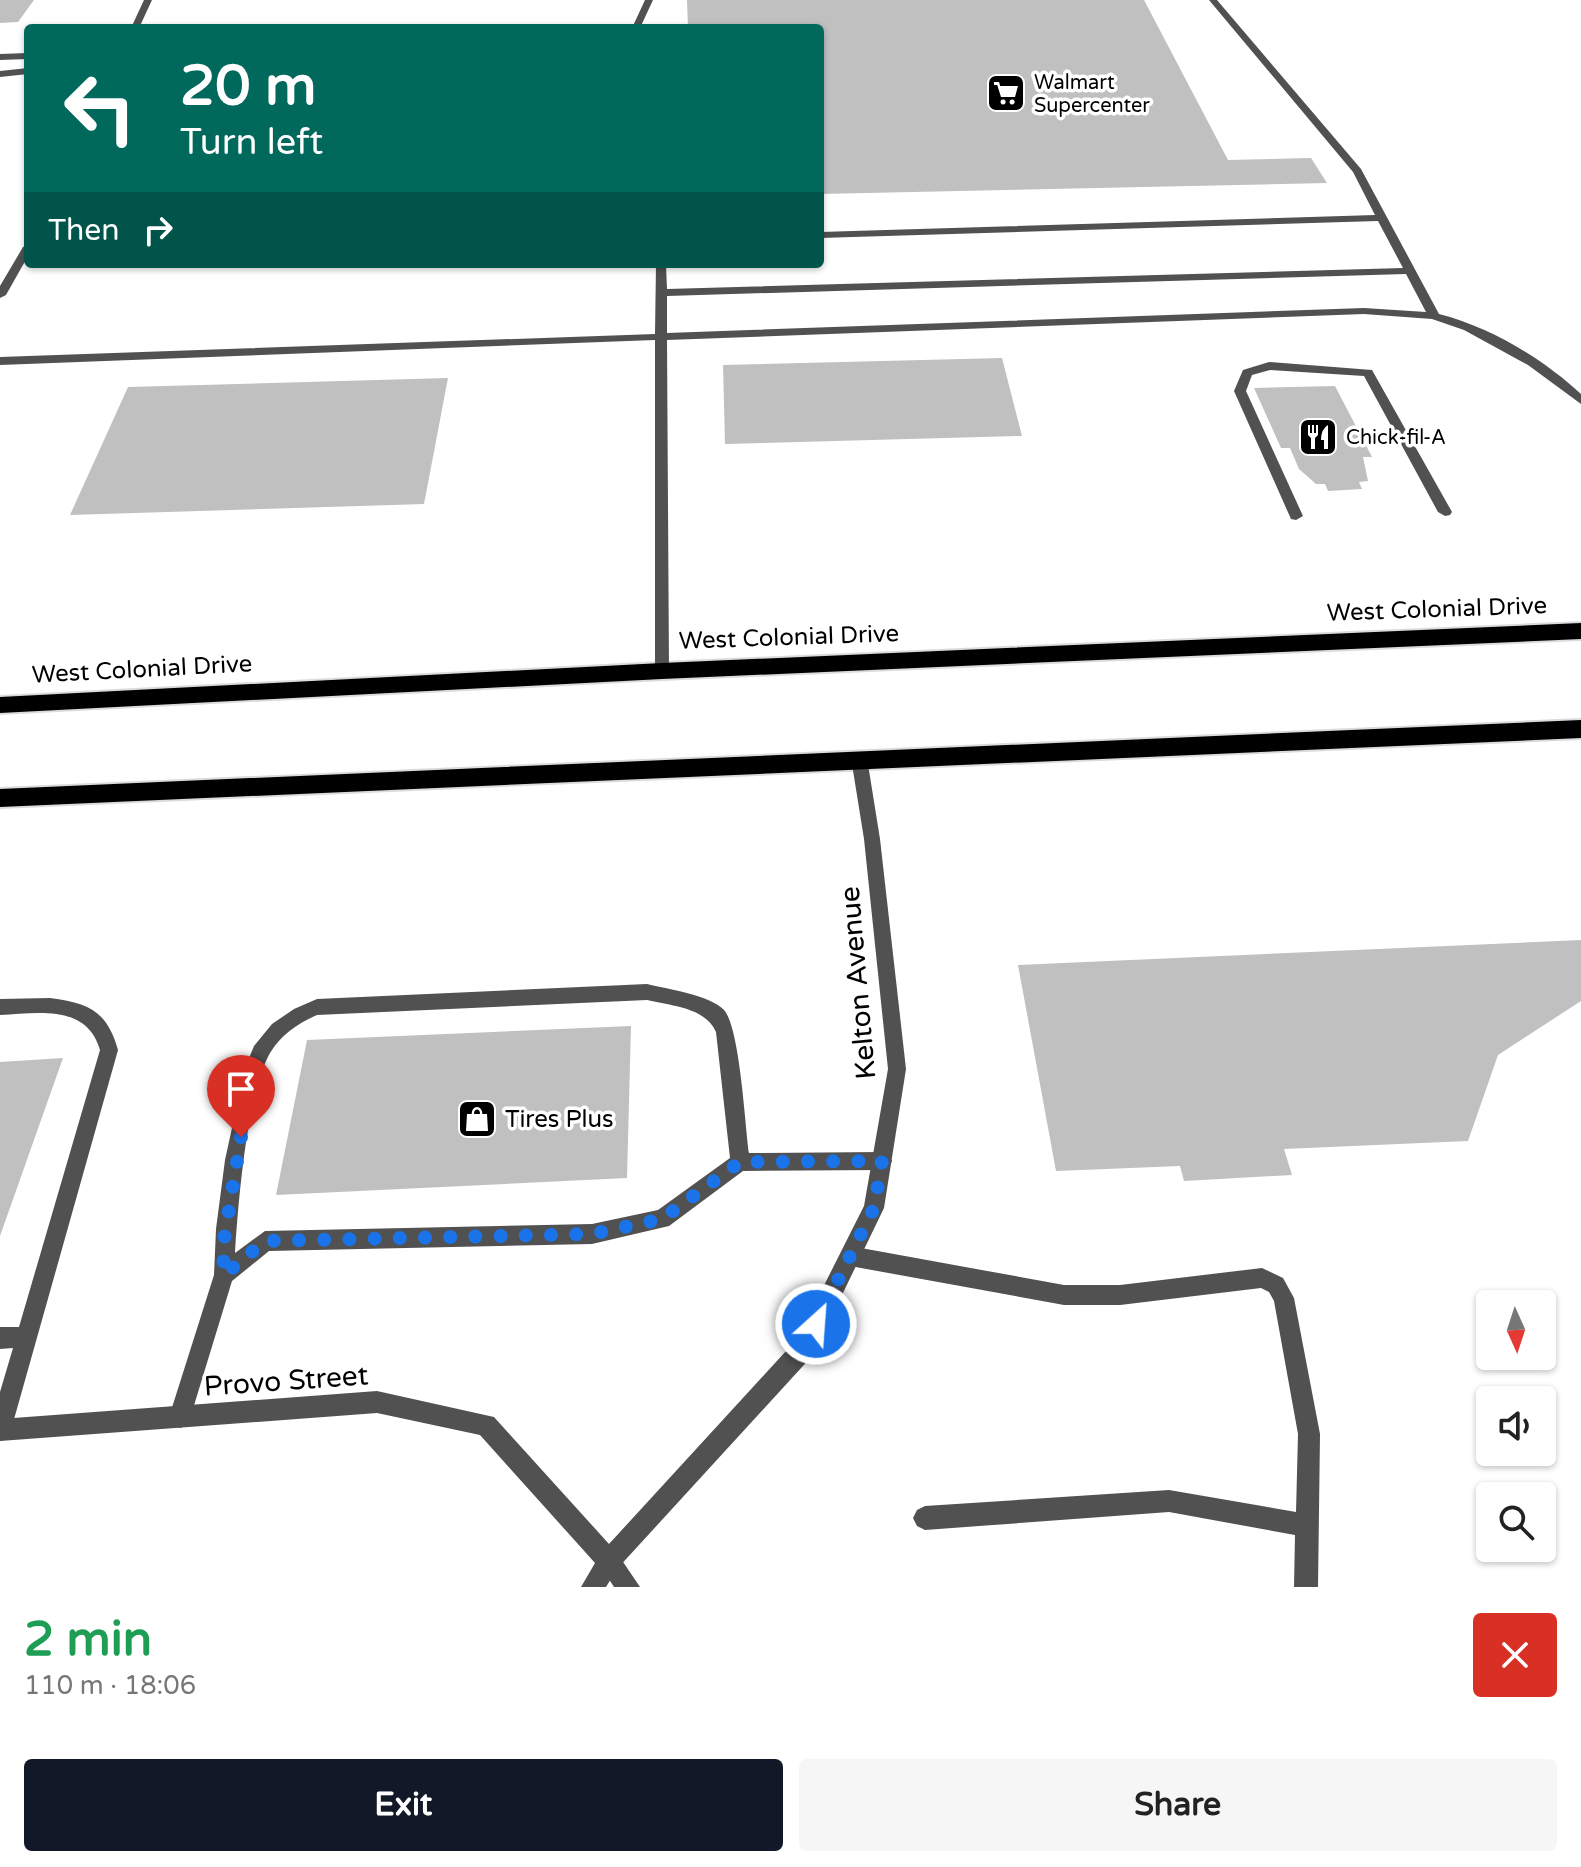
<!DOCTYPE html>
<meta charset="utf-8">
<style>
:root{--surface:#fff;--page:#f6f6f6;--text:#222;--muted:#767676;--accent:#111827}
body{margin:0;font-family:"Varela Round",sans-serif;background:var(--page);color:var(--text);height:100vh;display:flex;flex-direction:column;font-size:30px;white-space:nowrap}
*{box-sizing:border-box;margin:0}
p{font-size:26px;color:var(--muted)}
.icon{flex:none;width:44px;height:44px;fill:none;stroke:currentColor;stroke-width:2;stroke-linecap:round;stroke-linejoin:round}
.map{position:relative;height:1587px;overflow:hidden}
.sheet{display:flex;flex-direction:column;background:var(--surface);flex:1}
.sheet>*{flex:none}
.top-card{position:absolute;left:24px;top:24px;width:800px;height:244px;border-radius:8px;box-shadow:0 2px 6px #0004;background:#00695c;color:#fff;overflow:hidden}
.needle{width:52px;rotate:177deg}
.buttons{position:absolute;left:1476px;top:1290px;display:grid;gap:16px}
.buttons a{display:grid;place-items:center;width:80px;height:80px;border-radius:8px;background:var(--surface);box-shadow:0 2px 6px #0004;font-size:40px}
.pin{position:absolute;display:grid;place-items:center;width:68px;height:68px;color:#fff;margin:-82px -34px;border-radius:50% 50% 50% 0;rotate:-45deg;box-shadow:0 0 8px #0007}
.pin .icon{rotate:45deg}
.me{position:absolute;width:88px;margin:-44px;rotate:26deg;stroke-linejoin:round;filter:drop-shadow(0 0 6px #0008)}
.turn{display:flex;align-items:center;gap:28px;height:168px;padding:0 24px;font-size:36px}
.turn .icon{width:104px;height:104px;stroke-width:2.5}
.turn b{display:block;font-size:56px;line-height:68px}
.then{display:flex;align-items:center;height:76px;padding:0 24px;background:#0003;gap:16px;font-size:30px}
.round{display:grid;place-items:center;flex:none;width:84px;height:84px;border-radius:8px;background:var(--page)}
.head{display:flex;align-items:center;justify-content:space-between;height:136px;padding:0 24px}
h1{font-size:48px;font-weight:700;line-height:60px;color:#1e9e55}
.button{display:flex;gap:16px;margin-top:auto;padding:16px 24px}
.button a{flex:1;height:92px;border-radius:8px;background:var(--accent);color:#fff;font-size:32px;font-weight:700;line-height:92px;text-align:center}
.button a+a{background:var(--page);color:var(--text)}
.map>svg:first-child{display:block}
.building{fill:#c0c0c0}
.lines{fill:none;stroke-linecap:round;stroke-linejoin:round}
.highway-casing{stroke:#dbdbdb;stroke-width:4}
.lane{fill:#515151;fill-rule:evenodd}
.street{fill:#515151;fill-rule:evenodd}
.highway{fill:#000;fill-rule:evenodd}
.route{stroke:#1a73e8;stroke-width:14;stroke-dasharray:0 25.2}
.labels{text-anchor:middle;stroke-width:7;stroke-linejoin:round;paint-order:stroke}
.far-poi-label{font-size:20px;fill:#000;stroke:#fff;text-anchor:start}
.street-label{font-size:24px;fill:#000;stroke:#fff}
.poi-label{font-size:24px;fill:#000;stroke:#fff;text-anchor:start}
.near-street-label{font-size:28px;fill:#000;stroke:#fff}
</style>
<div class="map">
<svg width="1581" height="1587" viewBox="0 0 1581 1587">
<rect width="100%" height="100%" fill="#fff"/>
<path class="building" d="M0,0H34L18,22L0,23Z
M687,0H1144L1228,160L1311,158L1327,183L820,194V28H688Z
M1002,358L1022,436L725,444L723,365Z
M448,378L424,504L70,515L128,387Z
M1335,386L1372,457H1363L1368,481L1359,482L1362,489L1328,491L1325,484H1316L1299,469L1290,448H1281L1254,388Z
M1581,940V1001L1498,1055L1468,1141L1284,1149L1292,1175L1184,1181L1180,1166L1056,1171L1018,965Z
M631,1026L627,1178L276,1195L307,1040Z
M63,1058L0,1236V1062Z"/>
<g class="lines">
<g class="highway-casing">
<path id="highway" d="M1581,623V639L662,679L0,713V697L662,663Z
M1581,720V738L0,807V789Z"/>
</g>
<path class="lane" d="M144,0H152L139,28H131Z
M645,0H653L640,28H632Z
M1209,0H1217L1361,169L1439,314C1490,327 1542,358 1581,394V404L1528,365L1464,330L1432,319L1364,314L667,340L669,671L662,676L655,671V340L0,365V357L655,334L656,264H666L667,289L1403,268L1378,221L820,238V232L1375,215L1353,172ZM1406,274L1426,312L1364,308L667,333V296Z
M28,244V256L6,295L0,298V286L23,247Z
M1269,362L1372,370L1452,512L1450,515L1445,516L1438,512L1364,376L1270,370L1252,375L1246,391L1303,516L1296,520L1291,519L1234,391L1243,370Z
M647,984C667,989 710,995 724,1010C740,1028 745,1125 749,1153L882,1152L889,1154L892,1161L889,1168L882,1170L743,1171L669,1226L592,1244L269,1251L232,1281L188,1425L180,1428L172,1425L169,1417L214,1275L216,1229L225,1160L245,1068L254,1046L272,1024L294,1009L317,999ZM647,1000C671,1006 705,1007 716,1032L730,1158L658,1210L592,1224L265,1231L235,1253C238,1204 247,1093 270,1053C281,1035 298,1023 317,1015Z
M50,998C89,1003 107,1011 118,1050L11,1430L8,1438L0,1441V1392L13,1348L0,1349V1327H19L100,1050C87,1004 38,1013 0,1015V999Z
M850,1246L1064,1285H1120L1262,1268L1283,1278L1294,1298L1320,1434L1318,1587H1294L1295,1535L1169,1512L925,1530L917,1526L913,1518L917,1510L925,1506L1169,1490L1296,1512L1298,1434L1274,1301L1269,1292L1261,1288L1120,1305H1064L850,1266L843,1263L840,1256L843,1249Z
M609,1549L617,1553L640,1587H614L597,1561L601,1553Z"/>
<path class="street" d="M28,53V59L0,60V54Z
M28,68V74L0,77V71Z
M859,752L867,758L880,839L906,1069L884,1208L813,1355L617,1569L606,1587H581L595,1563L480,1435L377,1413L0,1441V1419L377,1391L494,1417L609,1544L797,1339L864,1206L888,1069L864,839L851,758Z"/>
<use href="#highway" class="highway"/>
</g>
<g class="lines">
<path class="route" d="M241,1137L223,1246L224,1275L265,1241L592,1234L662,1219L740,1162L882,1161L874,1208L816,1324"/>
</g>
<defs>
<g id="supermarket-square" transform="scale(2)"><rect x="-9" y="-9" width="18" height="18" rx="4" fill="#000" stroke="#fff"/><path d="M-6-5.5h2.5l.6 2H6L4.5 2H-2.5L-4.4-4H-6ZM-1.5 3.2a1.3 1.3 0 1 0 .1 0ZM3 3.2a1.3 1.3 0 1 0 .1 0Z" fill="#fff"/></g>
<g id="restaurant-square" transform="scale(2)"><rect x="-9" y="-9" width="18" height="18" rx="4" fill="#000" stroke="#fff"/><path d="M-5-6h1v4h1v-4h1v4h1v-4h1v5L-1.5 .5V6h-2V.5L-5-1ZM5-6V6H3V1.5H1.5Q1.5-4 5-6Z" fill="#fff"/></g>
<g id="shop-square" transform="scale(2)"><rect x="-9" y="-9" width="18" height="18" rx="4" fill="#000" stroke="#fff"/><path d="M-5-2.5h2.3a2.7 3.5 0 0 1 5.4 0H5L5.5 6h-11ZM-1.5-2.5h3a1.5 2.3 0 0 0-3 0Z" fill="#fff"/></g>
</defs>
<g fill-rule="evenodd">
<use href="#supermarket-square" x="1006" y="93"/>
<use href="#restaurant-square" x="1318" y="437"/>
<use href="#shop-square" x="477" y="1119"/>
</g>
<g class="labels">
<g class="far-poi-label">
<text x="1034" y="89">Walmart<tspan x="1034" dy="23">Supercenter</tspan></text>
<text x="1346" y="444">Chick-fil-A</text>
</g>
<g class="street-label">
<text transform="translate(1437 609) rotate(-2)" y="8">West Colonial Drive</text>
<text transform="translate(789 637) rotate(-2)" y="8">West Colonial Drive</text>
<text transform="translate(142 669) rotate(-3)" y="8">West Colonial Drive</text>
</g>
<g class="poi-label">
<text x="505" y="1127">Tires Plus</text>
</g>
<g class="near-street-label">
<text transform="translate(857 983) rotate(-95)" y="10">Kelton Avenue</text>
<text transform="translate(286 1380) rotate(-4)" y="10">Provo Street</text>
</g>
</g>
</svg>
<div class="buttons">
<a><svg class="needle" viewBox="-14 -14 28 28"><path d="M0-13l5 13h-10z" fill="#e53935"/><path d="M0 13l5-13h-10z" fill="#767676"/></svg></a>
<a><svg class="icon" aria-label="sound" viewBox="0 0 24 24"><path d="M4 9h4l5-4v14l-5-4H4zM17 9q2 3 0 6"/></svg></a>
<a><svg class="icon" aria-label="search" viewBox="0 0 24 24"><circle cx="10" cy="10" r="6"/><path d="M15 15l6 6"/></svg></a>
</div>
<div class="pin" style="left:241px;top:1137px;background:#d93025"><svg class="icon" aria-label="arrive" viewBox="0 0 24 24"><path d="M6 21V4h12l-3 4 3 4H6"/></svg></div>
<svg class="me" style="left:816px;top:1324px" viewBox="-20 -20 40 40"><circle r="17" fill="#1a73e8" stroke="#fff" stroke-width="3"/><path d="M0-11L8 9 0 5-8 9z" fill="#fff"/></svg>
<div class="top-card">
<div class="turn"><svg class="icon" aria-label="left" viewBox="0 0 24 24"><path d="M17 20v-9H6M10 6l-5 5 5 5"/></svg><div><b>20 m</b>Turn left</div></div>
<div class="then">Then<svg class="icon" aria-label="right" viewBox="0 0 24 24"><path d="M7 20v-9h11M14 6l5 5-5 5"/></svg></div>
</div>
</div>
<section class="sheet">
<div class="head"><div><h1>2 min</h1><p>110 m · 18:06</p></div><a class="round" style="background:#d93025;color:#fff"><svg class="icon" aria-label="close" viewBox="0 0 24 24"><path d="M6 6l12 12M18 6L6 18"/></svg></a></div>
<div class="button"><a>Exit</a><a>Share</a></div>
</section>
